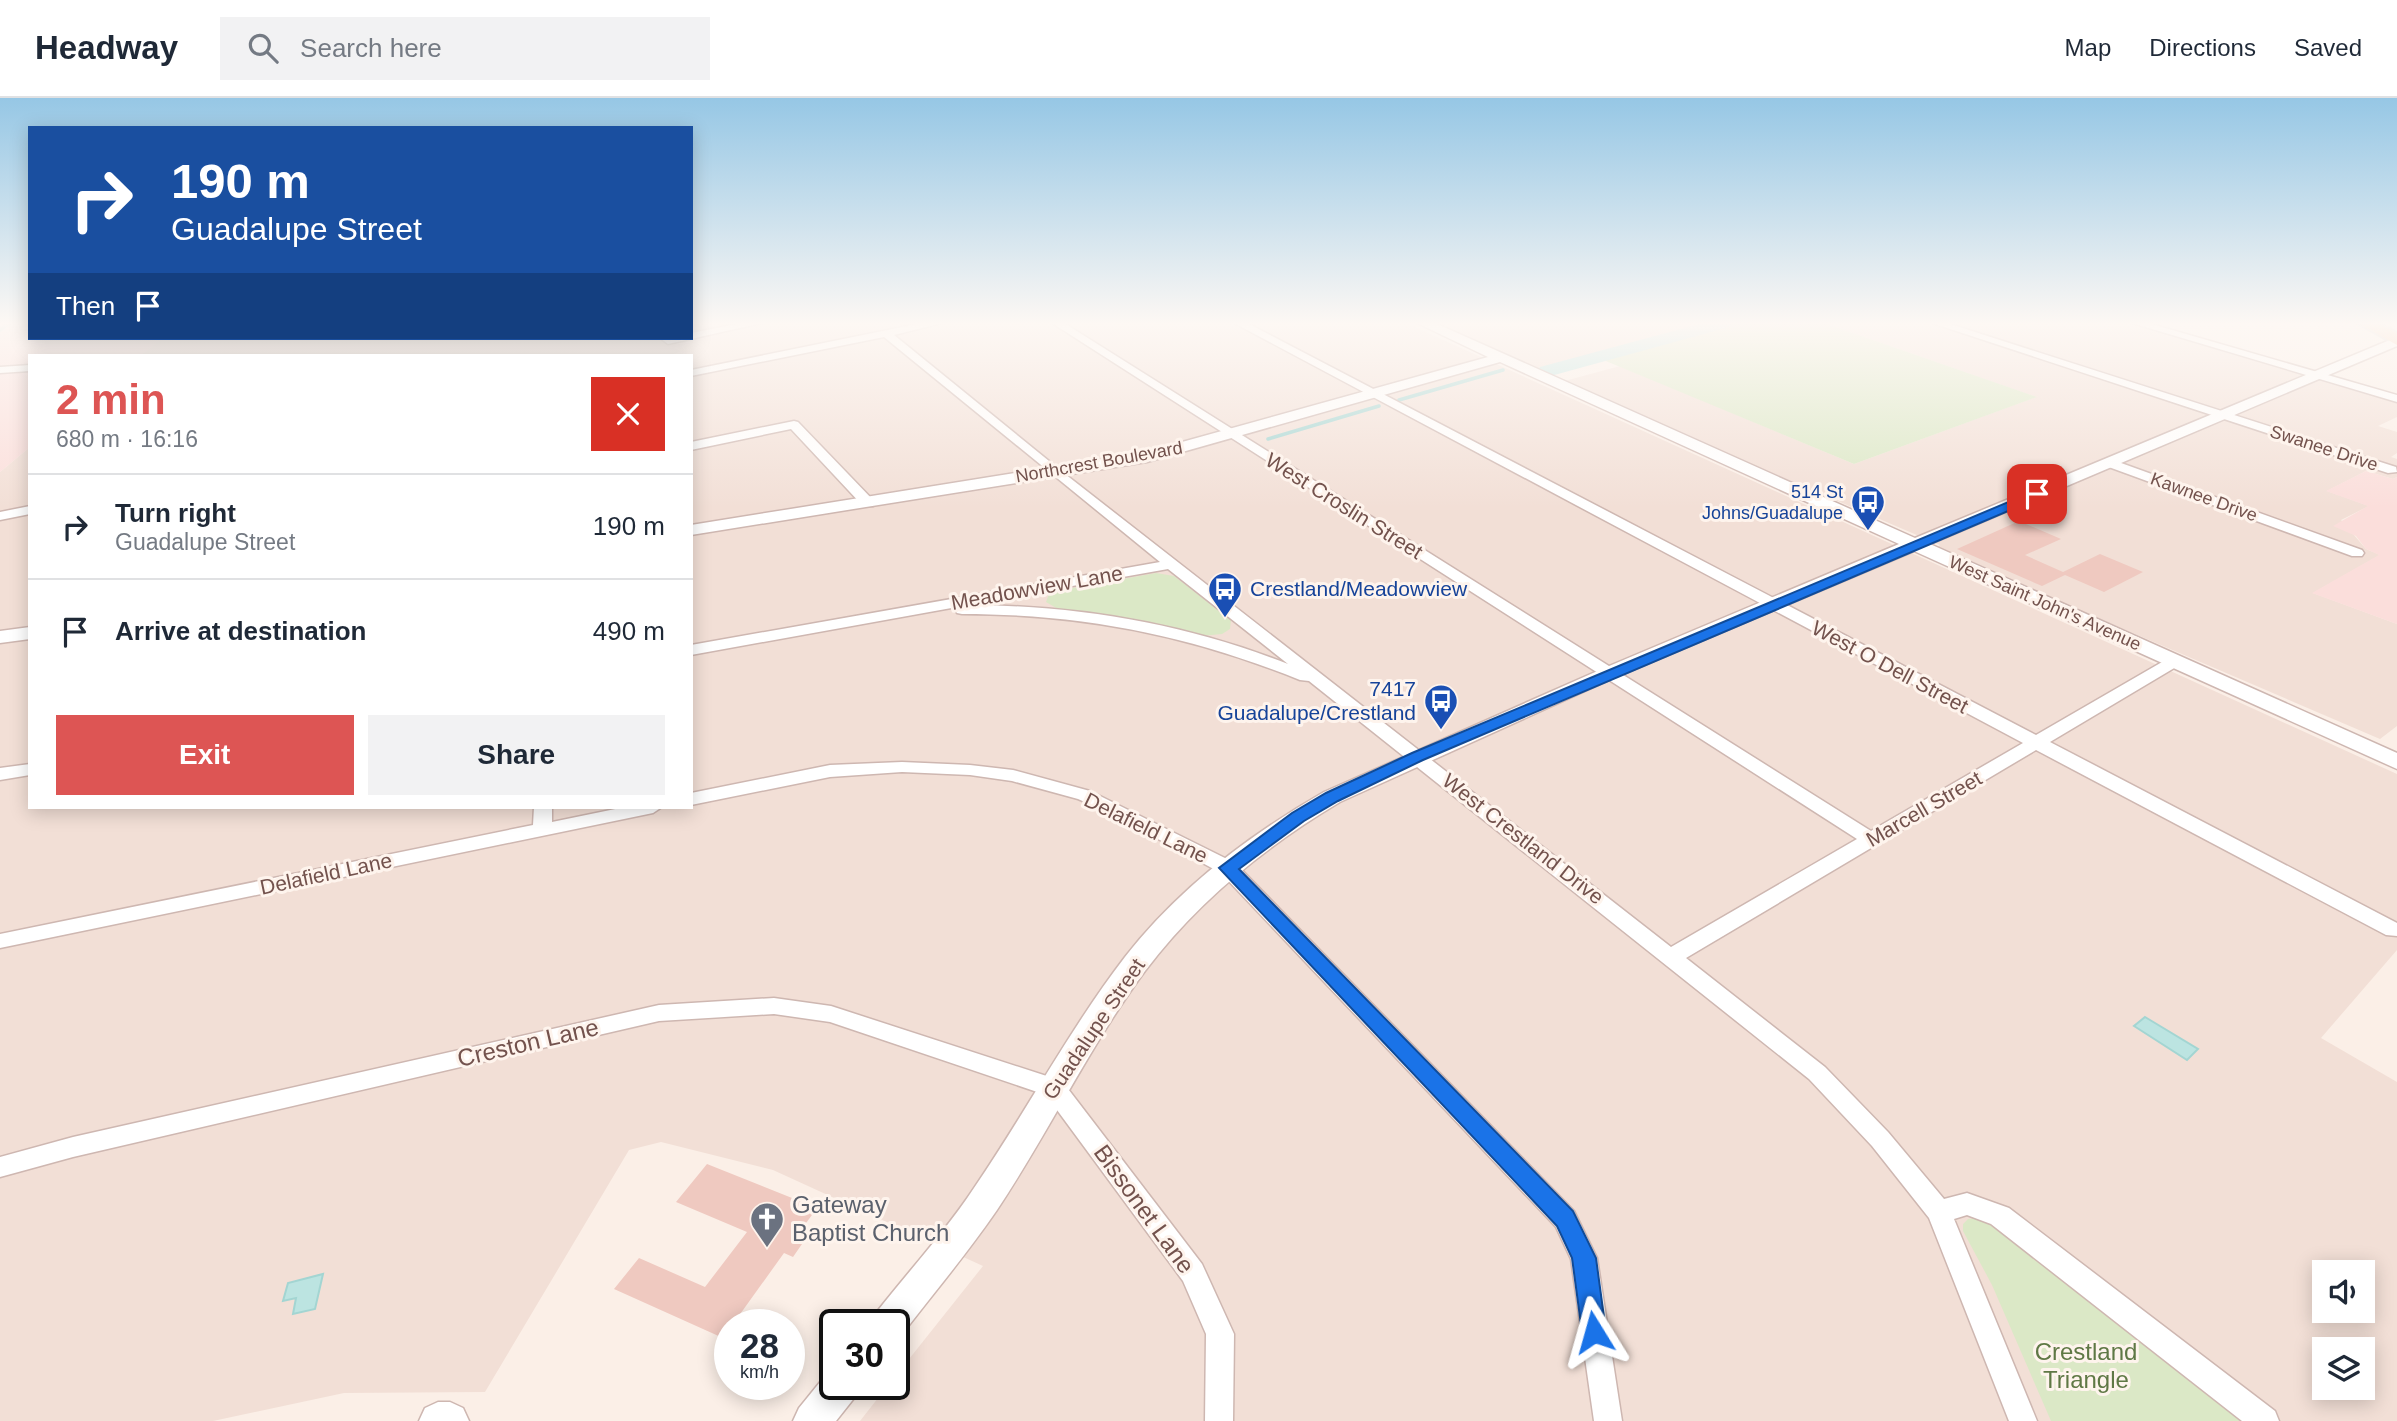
<!DOCTYPE html>
<meta charset="utf-8">
<style>
:root{--surface:#fff;--page:#f2f2f3;--text:#1f2937;--muted:#747a83;--line:#e0e1e3;--accent:#dd5554}
body{margin:0;font-family:Helvetica,sans-serif;background:var(--page);color:var(--text);height:100vh;display:flex;flex-direction:column;font-size:26px;white-space:nowrap}
*{box-sizing:border-box;margin:0}
p{font-size:23px;color:var(--muted)}
.icon{flex:none;width:38px;height:38px;fill:none;stroke:currentColor;stroke-width:2;stroke-linecap:round;stroke-linejoin:round}
.map{position:relative;flex:1;overflow:hidden}
.side{position:absolute;left:28px;top:256px;width:665px;height:455px;display:flex;flex-direction:column;background:var(--surface);border-radius:0px;box-shadow:0 4px 18px #0003}
.side>*{flex:none}
.top-card{position:absolute;left:28px;top:28px;width:665px;height:214px;border-radius:0px;box-shadow:0 4px 18px #0003;background:#1a4fa0;color:#fff;overflow:hidden}
.fabs{position:absolute;left:2312px;top:1162px;display:grid;gap:14px}
.fabs a{display:grid;place-items:center;width:63px;height:63px;border-radius:0px;background:var(--surface);box-shadow:0 4px 18px #0003;font-size:35px}
.speed{position:absolute;left:714px;top:1211px;display:flex;gap:14px;font-size:35px;font-weight:700;text-align:center}
.speed>*{display:grid;place-content:center;width:91px;height:91px;border-radius:50%;background:var(--surface);box-shadow:0 4px 18px #0003;line-height:1}
.speed small{font-size:18px;font-weight:400}
.speed .limit{border:4px solid #111;border-radius:10px;background:#fff;color:#111}
.pin{position:absolute;display:grid;place-items:center;width:60px;height:60px;color:#fff;margin:-30px;border-radius:14px;box-shadow:0 4px 10px #0006}
.me{position:absolute;width:77px;margin:-38px;rotate:352deg;stroke-linejoin:round;filter:drop-shadow(0 0 5px #0008)}
.turn{display:flex;align-items:center;gap:24px;height:147px;padding:0 28px;font-size:32px}
.turn .icon{width:91px;height:91px;stroke-width:2.5}
.turn b{display:block;font-size:49px;line-height:60px}
.then{display:flex;align-items:center;height:66px;padding:0 28px;background:#0003;gap:14px;font-size:26px}
.round{display:grid;place-items:center;flex:none;width:74px;height:74px;border-radius:0px;background:var(--page)}
.summary{display:flex;align-items:center;justify-content:space-between;height:119px;padding:0 28px}
h1{font-size:42px;font-weight:800;line-height:52px;color:var(--accent)}
.action{display:flex;gap:14px;margin-top:auto;padding:14px 28px}
.action a{flex:1;height:80px;border-radius:0px;background:var(--accent);color:#fff;font-size:28px;font-weight:800;line-height:80px;text-align:center}
.action a+a{background:var(--page);color:var(--text)}
ul{padding:0;list-style:none}
li{display:flex;align-items:center;gap:21px;height:105px;padding:0 28px;border-top:2px solid var(--line)}
li div{flex:1}
li b{display:block;font-size:26px}
li em{font-style:normal}
header{display:flex;align-items:center;gap:42px;box-sizing:border-box;height:98px;padding:0 35px;background:var(--surface);border-bottom:2px solid var(--line)}
header strong{font-size:33px}
nav{display:flex;gap:38px;margin-inline-start:auto;font-size:24px}
.search{width:490px;height:63px;background:var(--page);display:flex;align-items:center;gap:18px;box-sizing:border-box;padding:0 24px;border-radius:0px;color:var(--muted);font-size:26px}
.map>svg:first-child{display:block}
.residential{fill:#f2dfd6;fill-rule:evenodd}
.commercial{fill:#fbdedb}
.green{fill:#dbe8c6}
.water{fill:#bce4e1;stroke:#a3d5d2;stroke-width:2}
.lines{fill:none;stroke-linecap:round;stroke-linejoin:round}
.stream{stroke:#a3d5d2;stroke-width:3.5}
.river{fill:#bce4e1;fill-rule:evenodd}
.building{fill:#efc9c0}
.minor-casing{stroke:#ceb7b1;stroke-width:3}
.tertiary-casing{stroke:#ceb7b1;stroke-width:3}
.primary-casing{stroke:#d5cbca;stroke-width:4}
.minor{fill:#fff;fill-rule:evenodd}
.tertiary{fill:#fff;fill-rule:evenodd}
.primary{fill:#f5c5a3;fill-rule:evenodd}
.route{fill:#1a73e8;stroke:#114b97;stroke-width:2}
.labels{text-anchor:middle;stroke-width:6;stroke-linejoin:round;paint-order:stroke}
.far-street-label{font-size:18px;fill:#73524d;stroke:#fef4ed}
.far-transit-label{font-size:18px;fill:#164399;stroke:#fef4ed;text-anchor:end}
.street-label{font-size:21px;fill:#73524d;stroke:#fef4ed}
.transit-label{font-size:21px;fill:#164399;stroke:#fef4ed;text-anchor:start}
.near-street-label{font-size:24px;fill:#73524d;stroke:#fef4ed}
.near-worship-label{font-size:24px;fill:#5b616d;stroke:#fef4ed;text-anchor:start}
.near-park-label{font-size:24px;fill:#5f7845;stroke:#fef4ed}
</style>
<header>
<strong>Headway</strong>
<div class="search"><svg class="icon" aria-label="search" viewBox="0 0 24 24"><circle cx="10" cy="10" r="6"/><path d="M15 15l6 6"/></svg>Search here</div>
<nav><a>Map</a><a>Directions</a><a>Saved</a></nav>
</header>
<div class="map">
<svg width="2397" height="1323" viewBox="0 0 2397 1323">
<rect width="100%" height="100%" fill="#fbefe7"/>
<path class="residential" d="M691,225H1406L2397,676V852L2321,940L2397,984V1323H860L889,1286H894V1280L983,1168L773,1072L661,1044L629,1052L485,1294L344,1295L213,1323H0V374L30,349V709H691V257H141L163,240H691ZM2324,1174H2362V1213H2324ZM2324,1251H2362V1290H2324Z
M1436,225H1724L1548,276Z
M1824,225H2129L2397,303V319L2378,328L2397,334V355L2391,359L2397,361V379L2393,381L2366,373L2327,393L2369,408L2341,422L2366,451L2380,457L2313,495L2397,526V628L2380,641L1944,454L1938,449L1940,447L1561,284L1620,268L1854,366L2036,299Z"/>
<path class="commercial" d="M0,225H30V240H163L141,257H30V349L0,374Z
M2366,373L2393,381L2397,379V526L2312,495L2379,457L2366,451L2356,438L2333,428L2368,408L2326,393Z"/>
<path class="green" d="M1724,225H1824L2037,299L1854,366L1601,261Z
M1156,475L1174,478L1231,522L1230,531L1222,536L1201,538L1157,526L1058,511L1046,504L1049,496L1061,492Z
M1977,1120L1990,1124L2241,1323H2051L1992,1187L1963,1133V1126L1968,1121Z"/>
<path class="water" d="M2145,919L2198,951L2187,962L2134,928Z
M323,1176L315,1211L293,1216L296,1200L283,1203L288,1185Z"/>
<g class="lines">
<path class="stream" d="M0,232L10,225
M1399,302L1503,272
M1268,341L1379,308"/>
<path class="river" d="M1703,225H1732L1729,229L1547,279L1537,273L1540,269Z"/>
</g>
<path class="building" d="M2019,423L2061,441L2025,457L2063,474L2100,456L2143,474L2104,494L2065,477L2042,488L1957,451Z
M707,1066L817,1110L793,1143L802,1146L793,1159L784,1155L723,1240L614,1191L639,1160L705,1189L747,1134L676,1104Z"/>
<g class="lines">
<g class="minor-casing">
<path id="minor" d="M742,225H762L668,246L660,240H691V235Z
M922,225H942L894,237L1065,376L1671,849L1857,741L1052,225H1064L1871,733L2023,645L1234,225H1247L2036,637L2169,560H2181L2183,563L2181,566L2050,644L2397,825V838L2386,837L2036,652L1686,860L1825,969L1888,1034L1944,1101L1967,1095L2009,1110L2275,1313L2279,1323H2242L1991,1126L1967,1117L1954,1121L2037,1323H2009L1929,1120L1872,1048L1809,981L1309,583L1300,582C1188,537 1083,516 962,516L957,515L955,512L957,509L691,557V547L1160,464L884,239L691,278V272ZM1168,471L1288,566C1184,525 1076,507 965,507Z
M1932,225H1947L2396,369L2397,374L2388,375Z
M2132,225H2148L2397,297V304Z
M30,267V273L0,275V269Z
M794,323L798,324L873,402V408H863L791,331L691,352V344Z
M2110,361L2362,452L2364,455L2362,458H2352L2106,368V362Z
M30,408V416L0,422V414Z
M902,664L970,667L1013,672L1090,693L1235,765L1574,1113L1597,1160L1622,1323H1594L1571,1161L1556,1129L1221,775L1108,714L1078,701L1012,683L970,677L902,674L830,679L691,707V695L830,667Z
M30,666V677L0,682V670Z
M534,709H552V724L625,709H662L653,715L0,850V836L533,727Z
M774,900L831,908L1062,983L1202,1166L1234,1236L1233,1323H1205L1206,1236L1183,1183L1046,997L830,924L774,916L659,923L73,1059L0,1079V1059L73,1039L659,907Z"/>
</g>
<g class="tertiary-casing">
<path id="tertiary" d="M1417,225H1435L1915,440L2397,239V248L1930,446L2397,655V671L1914,453L1616,579L1340,704C1266,748 1197,804 1145,873C1089,949 1049,1034 997,1112C967,1156 932,1197 900,1239L894,1241V1227H871L876,1215C908,1174 945,1134 974,1090C1026,1014 1069,932 1125,859C1178,791 1249,737 1324,694L1602,571L1899,446L1500,264L1147,364L691,437V427L1146,354L1488,259Z
M30,529V541L0,545V533Z
M835,1271V1286H860L855,1299L836,1323H793L799,1310L829,1273Z
M438,1304H450L463,1310L469,1323H419L425,1310Z"/>
</g>
<g class="primary-casing">
<path id="primary" d="M2358,225H2378L2397,235V247Z"/>
</g>
<use href="#minor" class="minor"/>
<use href="#tertiary" class="tertiary"/>
<use href="#primary" class="primary"/>
</g>
<linearGradient id="sky" x2="0" y2="1"><stop stop-color="#96c7e5"/><stop offset="0.55" stop-color="#fdf8f4"/><stop offset="1" stop-color="#fdf8f4" stop-opacity="0"/></linearGradient>
<rect width="2397" height="410" fill="url(#sky)"/>
<path class="route" d="M2037,392L2043,396L2041,399L1423,662L1338,703L1304,723L1239,771L1573,1113L1596,1160L1606,1234L1603,1242L1594,1246L1585,1242L1582,1234L1572,1160L1557,1128L1219,770L1292,715L1326,695L1412,655Z"/>
<defs>
<g id="bus-pin" transform="scale(1.75)"><path d="M0 17L-7.5 6A9.5 9.5 0 1 1 7.5 6Z" fill="#1a4fb4" stroke="#fef4ed"/><path d="M-5-6H5V4H4V6H2V4H-2V6H-4V4H-5ZM-3.5-4V0h7V-4ZM-3.5 1.2v1.5H-2V1.2ZM2 1.2v1.5H3.5V1.2Z" fill="#fff"/></g>
<g id="church-pin" transform="scale(1.75)"><path d="M0 17L-7.5 6A9.5 9.5 0 1 1 7.5 6Z" fill="#6b7280" stroke="#fef4ed"/><path d="M-1.2-6h2.4v3.5h3.3v2.4h-3.3V6h-2.4V-.1h-3.3v-2.4h3.3Z" fill="#fff"/></g>
</defs>
<g fill-rule="evenodd">
<use href="#bus-pin" x="1868" y="404"/>
<use href="#bus-pin" x="1225" y="491"/>
<use href="#bus-pin" x="1441" y="603"/>
<use href="#church-pin" x="767" y="1121"/>
</g>
<g class="labels">
<g class="far-street-label">
<text transform="translate(2324 350) rotate(18)" y="6">Swanee Drive</text>
<text transform="translate(1099 364) rotate(-10)" y="6">Northcrest Boulevard</text>
<text transform="translate(2204 399) rotate(20)" y="6">Kawnee Drive</text>
<text transform="translate(2045 505) rotate(24)" y="6">West Saint John's Avenue</text>
</g>
<g class="far-transit-label">
<text x="1843" y="400">514 St<tspan x="1843" dy="21">Johns/Guadalupe</tspan></text>
</g>
<g class="street-label">
<text transform="translate(1344 408) rotate(32)" y="7">West Croslin Street</text>
<text transform="translate(1037 490) rotate(-10)" y="7">Meadowview Lane</text>
<text transform="translate(1890 569) rotate(28)" y="7">West O Dell Street</text>
<text transform="translate(1924 711) rotate(-30)" y="7">Marcell Street</text>
<text transform="translate(1146 730) rotate(26)" y="7">Delafield Lane</text>
<text transform="translate(1523 741) rotate(38)" y="7">West Crestland Drive</text>
<text transform="translate(326 776) rotate(-12)" y="7">Delafield Lane</text>
<text transform="translate(1094 931) rotate(-56)" y="7">Guadalupe Street</text>
</g>
<g class="transit-label">
<text x="1250" y="498">Crestland/Meadowview</text>
<text x="1416" y="598" text-anchor="end">7417<tspan x="1416" dy="24">Guadalupe/Crestland</tspan></text>
</g>
<g class="near-street-label">
<text transform="translate(528 945) rotate(-13)" y="8">Creston Lane</text>
<text transform="translate(1144 1111) rotate(54)" y="8">Bissonet Lane</text>
</g>
<g class="near-worship-label">
<text x="792" y="1115">Gateway<tspan x="792" dy="28">Baptist Church</tspan></text>
</g>
<g class="near-park-label">
<text x="2086" y="1262">Crestland<tspan x="2086" dy="28">Triangle</tspan></text>
</g>
</g>
</svg>
<div class="fabs">
<a><svg class="icon" aria-label="sound" viewBox="0 0 24 24"><path d="M4 9h4l5-4v14l-5-4H4zM17 9q2 3 0 6"/></svg></a>
<a><svg class="icon" aria-label="layers" viewBox="0 0 24 24"><path d="M12 4l9 5-9 5-9-5zM3 14l9 5 9-5"/></svg></a>
</div>
<div class="speed"><div>28<small>km/h</small></div><div class="limit">30</div></div>
<div class="pin" style="left:2037px;top:396px;background:#d93025"><svg class="icon" aria-label="arrive" viewBox="0 0 24 24"><path d="M6 21V4h12l-3 4 3 4H6"/></svg></div>
<svg class="me" style="left:1594px;top:1234px" viewBox="-20 -20 40 40"><path d="M0-17L14 15 0 8-14 15z" fill="#1a73e8" stroke="#fff" stroke-width="4"/></svg>
<div class="top-card">
<div class="turn"><svg class="icon" aria-label="right" viewBox="0 0 24 24"><path d="M7 20v-9h11M14 6l5 5-5 5"/></svg><div><b>190 m</b>Guadalupe Street</div></div>
<div class="then">Then<svg class="icon" aria-label="arrive" viewBox="0 0 24 24"><path d="M6 21V4h12l-3 4 3 4H6"/></svg></div>
</div>
<section class="side">
<div class="summary"><div><h1>2 min</h1><p>680 m · 16:16</p></div><a class="round" style="background:#d93025;color:#fff"><svg class="icon" aria-label="close" viewBox="0 0 24 24"><path d="M6 6l12 12M18 6L6 18"/></svg></a></div>
<ul>
<li><svg class="icon" aria-label="right" viewBox="0 0 24 24"><path d="M7 20v-9h11M14 6l5 5-5 5"/></svg><div><b>Turn right</b><p>Guadalupe Street</p></div><em>190 m</em></li>
<li><svg class="icon" aria-label="arrive" viewBox="0 0 24 24"><path d="M6 21V4h12l-3 4 3 4H6"/></svg><div><b>Arrive at destination</b></div><em>490 m</em></li>
</ul>
<div class="action"><a>Exit</a><a>Share</a></div>
</section>
</div>
